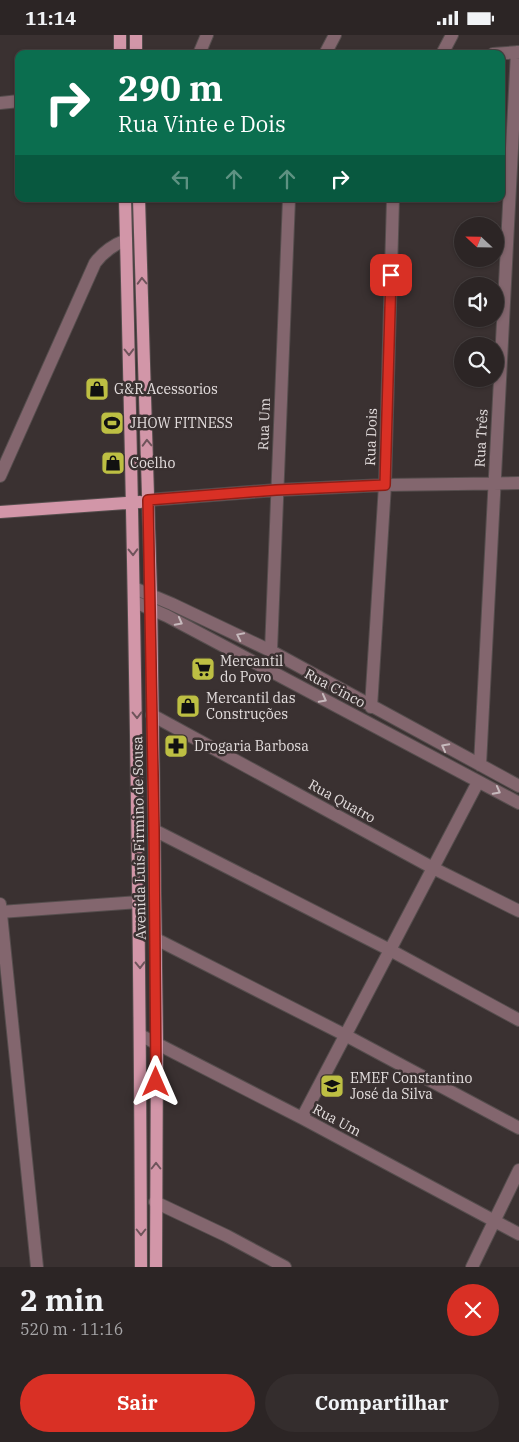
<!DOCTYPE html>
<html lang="pt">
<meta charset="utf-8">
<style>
:root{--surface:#2c2525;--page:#342d2d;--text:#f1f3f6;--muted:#a6a5a7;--line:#484242;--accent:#d93025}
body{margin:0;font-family:"IBM Plex Serif",serif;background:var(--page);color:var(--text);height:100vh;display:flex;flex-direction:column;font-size:19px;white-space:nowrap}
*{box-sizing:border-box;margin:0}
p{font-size:16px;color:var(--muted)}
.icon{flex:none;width:28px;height:28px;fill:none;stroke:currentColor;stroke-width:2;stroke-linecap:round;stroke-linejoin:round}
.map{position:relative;height:1232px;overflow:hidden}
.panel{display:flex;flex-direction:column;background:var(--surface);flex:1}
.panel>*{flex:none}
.top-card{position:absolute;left:15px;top:15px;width:490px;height:152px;border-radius:10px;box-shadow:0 1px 4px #0004,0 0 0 1px var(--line);background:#0b6e4f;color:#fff;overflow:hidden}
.needle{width:32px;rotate:292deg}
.tools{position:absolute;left:454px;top:182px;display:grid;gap:10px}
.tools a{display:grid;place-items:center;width:50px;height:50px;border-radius:50%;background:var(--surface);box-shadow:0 1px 4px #0004,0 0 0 1px var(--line);font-size:25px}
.pin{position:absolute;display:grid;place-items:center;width:42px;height:42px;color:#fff;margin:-21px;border-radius:10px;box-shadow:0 2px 8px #0006}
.me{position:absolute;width:55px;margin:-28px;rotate:0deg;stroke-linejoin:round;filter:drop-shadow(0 0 4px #0008)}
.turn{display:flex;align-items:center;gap:18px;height:105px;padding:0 20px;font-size:22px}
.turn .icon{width:65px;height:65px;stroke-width:2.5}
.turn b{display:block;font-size:35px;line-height:42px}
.lanes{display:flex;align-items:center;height:48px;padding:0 20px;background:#0003;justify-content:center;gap:25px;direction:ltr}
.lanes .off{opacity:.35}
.round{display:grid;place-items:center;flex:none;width:52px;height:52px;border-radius:26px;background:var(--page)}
.summary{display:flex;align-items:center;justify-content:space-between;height:85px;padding:0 20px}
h1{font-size:30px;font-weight:700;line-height:38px}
.primary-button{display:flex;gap:10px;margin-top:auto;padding:10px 20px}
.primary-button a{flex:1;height:58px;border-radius:30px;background:var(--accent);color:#fff;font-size:20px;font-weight:700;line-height:58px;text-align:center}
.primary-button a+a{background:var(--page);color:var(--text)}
.status{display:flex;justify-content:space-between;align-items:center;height:35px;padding:0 25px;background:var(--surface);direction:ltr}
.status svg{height:14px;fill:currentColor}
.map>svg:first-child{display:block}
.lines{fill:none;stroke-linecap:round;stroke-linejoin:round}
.minor-casing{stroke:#554d4d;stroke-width:14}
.major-casing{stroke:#554d4d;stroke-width:14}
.minor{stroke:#83666e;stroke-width:12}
.major{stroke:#d296a8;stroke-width:12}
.oneway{stroke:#6f545b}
.oneway2{stroke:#c6b9bc}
.route-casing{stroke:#8d1f18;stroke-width:12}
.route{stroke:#d93025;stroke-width:9}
.labels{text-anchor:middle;stroke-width:5;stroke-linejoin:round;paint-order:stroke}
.poi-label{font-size:14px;fill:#e3dddd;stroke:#3a3131;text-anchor:start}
.street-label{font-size:14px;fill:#e3dddd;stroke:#3a3131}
</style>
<div class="status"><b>11:14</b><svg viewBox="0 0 49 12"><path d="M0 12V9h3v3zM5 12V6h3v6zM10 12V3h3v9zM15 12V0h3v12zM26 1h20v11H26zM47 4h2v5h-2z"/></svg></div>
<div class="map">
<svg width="519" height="1232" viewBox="0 0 519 1232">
<rect width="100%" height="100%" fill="#3a3131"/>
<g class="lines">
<g class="minor-casing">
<path id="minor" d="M199,19L207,0
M325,19L335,0
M442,19L452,0
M493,19L519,17
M0,68L19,66
M0,441L95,228C103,217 113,210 126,205
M148,465L277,455L385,450L519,448
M134,553L172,569L271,616L519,751
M135,567L167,581L519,768
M271,616L289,164
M371,672L385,450L393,164
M152,680L433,833L519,876
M480,730L517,17
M154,795L390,915L519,985
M0,869L37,1232
M0,877L139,867
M156,904L345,1000L519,1093
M140,1000L302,1083L519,1199
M302,1083L478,747
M155,1167L227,1201L285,1232
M472,1232L519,1135"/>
</g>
<g class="major-casing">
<path id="major" d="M120,0V19
M136,0V19
M125,164C134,520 140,876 141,1232
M139,164L151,559L157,1007L156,1232
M0,477L140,467"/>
</g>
<use href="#minor" class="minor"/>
<use href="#major" class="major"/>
</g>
<defs><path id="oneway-chevron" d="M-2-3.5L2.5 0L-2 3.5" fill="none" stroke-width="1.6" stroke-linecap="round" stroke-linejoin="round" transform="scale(1.25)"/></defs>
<g class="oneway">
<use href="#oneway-chevron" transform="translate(142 246) rotate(-92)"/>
<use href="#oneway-chevron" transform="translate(129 317) rotate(89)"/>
<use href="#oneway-chevron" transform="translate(147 408) rotate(-92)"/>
<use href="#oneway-chevron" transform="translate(133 517) rotate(89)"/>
<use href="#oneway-chevron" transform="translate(137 680) rotate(89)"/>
<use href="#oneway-chevron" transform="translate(140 930) rotate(89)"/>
<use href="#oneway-chevron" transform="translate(156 1131) rotate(-90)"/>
<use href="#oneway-chevron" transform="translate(141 1197) rotate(90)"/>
</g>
<g class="oneway2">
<use href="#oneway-chevron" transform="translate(179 587) rotate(28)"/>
<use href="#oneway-chevron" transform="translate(240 601) rotate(-154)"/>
<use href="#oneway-chevron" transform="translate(323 664) rotate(28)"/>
<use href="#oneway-chevron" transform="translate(445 712) rotate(-152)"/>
<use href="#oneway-chevron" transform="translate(497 756) rotate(28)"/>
</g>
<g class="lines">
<g class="route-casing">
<path id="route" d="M156,1047L154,795L148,465L276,455L385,450L391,240"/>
</g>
<use href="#route" class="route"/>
</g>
<defs>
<g id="shop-square" transform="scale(1.25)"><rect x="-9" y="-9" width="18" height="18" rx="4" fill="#bdbf43" stroke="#3a3131"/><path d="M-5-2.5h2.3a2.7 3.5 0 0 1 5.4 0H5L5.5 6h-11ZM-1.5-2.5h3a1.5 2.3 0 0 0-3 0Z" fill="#111"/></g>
<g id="stadium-square" transform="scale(1.25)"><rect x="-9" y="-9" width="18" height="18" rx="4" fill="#bdbf43" stroke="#3a3131"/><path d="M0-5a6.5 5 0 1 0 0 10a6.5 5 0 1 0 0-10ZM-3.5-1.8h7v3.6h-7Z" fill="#111"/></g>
<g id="supermarket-square" transform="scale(1.25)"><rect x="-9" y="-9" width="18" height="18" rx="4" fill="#bdbf43" stroke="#3a3131"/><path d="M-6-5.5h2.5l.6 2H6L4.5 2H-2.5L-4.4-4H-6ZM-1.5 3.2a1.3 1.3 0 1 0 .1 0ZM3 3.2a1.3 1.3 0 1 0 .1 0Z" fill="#111"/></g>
<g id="pharmacy-square" transform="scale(1.25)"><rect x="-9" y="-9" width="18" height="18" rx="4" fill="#bdbf43" stroke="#3a3131"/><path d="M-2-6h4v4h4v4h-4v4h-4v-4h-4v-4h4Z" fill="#111"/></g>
<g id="school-square" transform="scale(1.25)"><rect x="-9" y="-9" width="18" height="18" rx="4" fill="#bdbf43" stroke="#3a3131"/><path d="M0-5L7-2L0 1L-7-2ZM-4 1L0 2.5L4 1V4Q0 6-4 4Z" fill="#111"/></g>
</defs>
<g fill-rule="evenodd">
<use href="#shop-square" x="97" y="354"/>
<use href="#stadium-square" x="112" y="388"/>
<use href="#shop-square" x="113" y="428"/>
<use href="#supermarket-square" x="203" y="634"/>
<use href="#shop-square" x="188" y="671"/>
<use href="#pharmacy-square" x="176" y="711"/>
<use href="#school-square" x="332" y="1051"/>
</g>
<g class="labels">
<g class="poi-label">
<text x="114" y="359">G&amp;R Acessorios</text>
<text x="130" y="393">JHOW FITNESS</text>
<text x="130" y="433">Coelho</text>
<text x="220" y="631">Mercantil<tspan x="220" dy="16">do Povo</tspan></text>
<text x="206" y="668">Mercantil das<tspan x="206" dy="16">Construções</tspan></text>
<text x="194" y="716">Drogaria Barbosa</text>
<text x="350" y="1048">EMEF Constantino<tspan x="350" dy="16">José da Silva</tspan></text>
</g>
<g class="street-label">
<text transform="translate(264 389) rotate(-88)" y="5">Rua Um</text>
<text transform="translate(371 402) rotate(-88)" y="5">Rua Dois</text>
<text transform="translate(481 403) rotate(-87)" y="5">Rua Três</text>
<text transform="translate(335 653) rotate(28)" y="5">Rua Cinco</text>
<text transform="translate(342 766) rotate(29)" y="5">Rua Quatro</text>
<text transform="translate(139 803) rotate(-91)" y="5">Avenida Luís Firmino de Sousa</text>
<text transform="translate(337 1085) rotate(28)" y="5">Rua Um</text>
</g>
</g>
</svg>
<div class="tools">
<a><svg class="needle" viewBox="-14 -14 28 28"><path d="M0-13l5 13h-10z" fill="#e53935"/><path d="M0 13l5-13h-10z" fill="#a6a5a7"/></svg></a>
<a><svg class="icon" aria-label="sound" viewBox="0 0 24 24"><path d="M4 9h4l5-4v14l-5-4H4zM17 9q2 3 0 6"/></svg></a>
<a><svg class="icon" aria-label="search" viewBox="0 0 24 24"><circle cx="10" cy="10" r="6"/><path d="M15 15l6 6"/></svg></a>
</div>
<div class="pin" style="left:391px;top:240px;background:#d93025"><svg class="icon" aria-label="arrive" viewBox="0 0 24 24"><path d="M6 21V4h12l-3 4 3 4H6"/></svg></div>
<svg class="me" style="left:156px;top:1047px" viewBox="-20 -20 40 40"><path d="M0-17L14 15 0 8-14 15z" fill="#d93025" stroke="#fff" stroke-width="4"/></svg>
<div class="top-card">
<div class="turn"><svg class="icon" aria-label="right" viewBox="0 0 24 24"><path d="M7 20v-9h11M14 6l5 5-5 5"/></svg><div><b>290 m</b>Rua Vinte e Dois</div></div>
<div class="lanes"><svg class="icon off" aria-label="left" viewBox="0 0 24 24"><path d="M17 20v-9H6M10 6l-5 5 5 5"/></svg><svg class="icon off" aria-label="ahead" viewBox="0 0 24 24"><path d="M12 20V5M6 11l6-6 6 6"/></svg><svg class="icon off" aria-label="ahead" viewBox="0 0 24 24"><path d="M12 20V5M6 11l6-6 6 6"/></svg><svg class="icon" aria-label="right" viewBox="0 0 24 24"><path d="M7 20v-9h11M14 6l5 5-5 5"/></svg></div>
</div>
</div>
<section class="panel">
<div class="summary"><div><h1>2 min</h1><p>520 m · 11:16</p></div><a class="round" style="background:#d93025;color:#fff"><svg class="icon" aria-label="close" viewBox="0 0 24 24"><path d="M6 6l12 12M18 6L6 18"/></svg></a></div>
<div class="primary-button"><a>Sair</a><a>Compartilhar</a></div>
</section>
